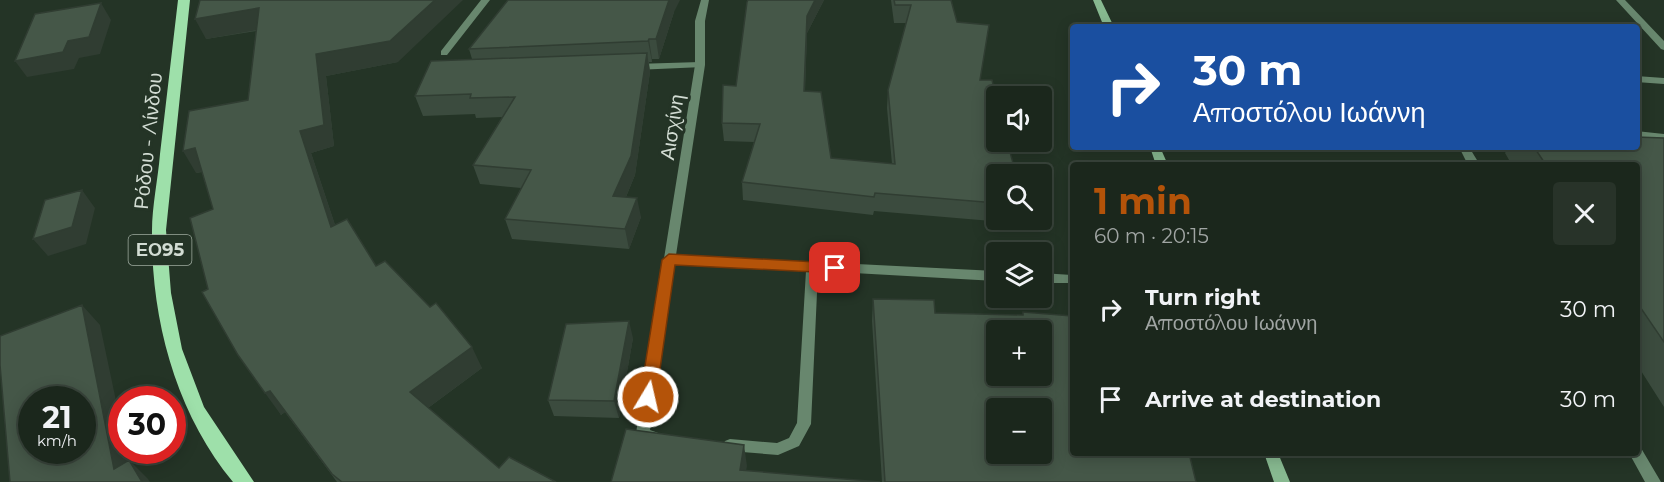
<!DOCTYPE html>
<meta charset="utf-8">
<style>
:root{--surface:#1b271c;--page:#283329;--text:#f1f3f6;--muted:#a0a5a3;--line:#39443b;--accent:#b45309}
body{margin:0;font-family:Montserrat,sans-serif;background:var(--page);color:var(--text);height:100vh;display:flex;flex-direction:column;font-size:22px;white-space:nowrap}
*{box-sizing:border-box;margin:0}
p{font-size:20px;color:var(--muted)}
.icon{flex:none;width:33px;height:33px;fill:none;stroke:currentColor;stroke-width:2;stroke-linecap:round;stroke-linejoin:round}
.map{position:relative;flex:1;overflow:hidden}
.panel{position:absolute;left:1070px;top:162px;width:570px;height:294px;display:flex;flex-direction:column;background:var(--surface);border-radius:6px;box-shadow:0 3px 15px #0003,0 0 0 2px var(--line)}
.panel>*{flex:none}
.hud{position:absolute;left:1070px;top:24px;width:570px;height:126px;border-radius:6px;box-shadow:0 3px 15px #0003,0 0 0 2px var(--line);background:#1a4fa0;color:#fff;overflow:hidden}
.controls{position:absolute;left:986px;top:86px;display:grid;gap:12px}
.controls a{display:grid;place-items:center;width:66px;height:66px;border-radius:6px;background:var(--surface);box-shadow:0 3px 15px #0003,0 0 0 2px var(--line);font-size:30px}
.speed{position:absolute;left:18px;top:386px;display:flex;gap:12px;font-size:30px;font-weight:700;text-align:center}
.speed>*{display:grid;place-content:center;width:78px;height:78px;border-radius:50%;background:var(--surface);box-shadow:0 3px 15px #0003,0 0 0 2px var(--line);line-height:1}
.speed small{font-size:15px;font-weight:400}
.speed .limit{border:9px solid #d22;background:#fff;color:#111}
.pin{position:absolute;display:grid;place-items:center;width:51px;height:51px;color:#fff;margin:-26px;border-radius:12px;box-shadow:0 3px 9px #0006}
.me{position:absolute;width:66px;margin:-33px;rotate:9deg;stroke-linejoin:round;filter:drop-shadow(0 0 4px #0008)}
.turn{display:flex;align-items:center;gap:21px;height:126px;padding:0 24px;font-size:27px}
.turn .icon{width:78px;height:78px;stroke-width:2.5}
.turn b{display:block;font-size:42px;line-height:51px}
.round{display:grid;place-items:center;flex:none;width:63px;height:63px;border-radius:6px;background:var(--page)}
.head{display:flex;align-items:center;justify-content:space-between;height:102px;padding:0 24px}
h1{font-size:36px;font-weight:700;line-height:45px;color:var(--accent)}
ul{padding:0;list-style:none}
li{display:flex;align-items:center;gap:18px;height:90px;padding:0 24px}
li div{flex:1}
li b{display:block;font-size:22px}
li em{font-style:normal}
.map>svg:first-child{display:block}
.lines{fill:none;stroke-linecap:round;stroke-linejoin:round}
.lane{fill:#68876e;fill-rule:evenodd}
.street{fill:#68876e;fill-rule:evenodd}
.secondary{fill:#87b990;fill-rule:evenodd}
.primary{fill:#9ee0aa;fill-rule:evenodd}
.wall{fill:#3b4b3e}
.shaded-wall{fill:#303d32}
.building{fill:#455748;stroke:#303d32;stroke-width:1.5;fill-rule:evenodd}
.route{fill:#b45309;stroke:#753606;stroke-width:1.5}
.labels{text-anchor:middle;stroke-width:6;stroke-linejoin:round;paint-order:stroke}
.shield{fill:#243426;stroke:#9eaa9f;stroke-width:1.5}
.shield-label{font-size:18px;font-weight:bold;fill:#d2dcd3}
.street-label{font-size:20px;fill:#d2dcd3;stroke:#243426}
</style>
<div class="map">
<svg width="1664" height="482" viewBox="0 0 1664 482">
<rect width="100%" height="100%" fill="#243426"/>
<g class="lines">
<path class="lane" d="M481,0H490L447,55H441V51Z
M700,62L703,63V67L635,70L630,67L635,64Z"/>
<path class="street" d="M701,0H709L705,21V65L676,255L996,271V281L818,271L811,424L799,446L778,455L730,451L725,449L723,445L725,441L730,439L777,443L789,438L797,423L806,271L675,264L650,430L661,434L663,438L661,442L656,444L638,437L636,433L695,65V21Z
M1616,0H1625L1664,41V50L1661,49Z
M1636,76L1664,78V84L1636,82Z
M1636,131L1664,134V140L1636,137Z
M1459,147H1469L1480,165H1468Z
M1041,273L1072,275V283H1041Z
M1636,447L1641,448L1661,482H1645L1629,453H1636Z"/>
<path class="secondary" d="M1093,0H1101L1114,27H1104Z
M1150,147H1160L1168,165H1156Z
M1264,453H1278L1290,482H1274Z"/>
<path class="primary" d="M178,0H190L166,230L171,293L182,349L204,407L254,482H233C176,413 151,320 152,231C152,206 158,179 160,154C166,103 172,51 178,0Z"/>
</g>
<path class="wall" d="M200,0L398,62L326,76L334,146L311,153L335,225L376,266L482,368L428,408L499,468L556,482H337L285,412L281,415L208,289L213,209L202,172L196,173L248,100L256,31L206,39Z
M748,0H824L807,33L805,91L831,158L892,164L887,108L888,90L906,23H894L891,0H951L957,22L981,80L996,174V219H1015V223L874,211L873,215L743,200L742,182L754,142L724,141L722,123L736,86Z
M674,12L659,59H652V62H649L650,72L635,175L626,197L641,217L629,249L512,239L505,219L521,188L480,184L473,165L502,117L476,118L475,114L423,116L415,96L472,59L469,49Z
M1664,138V407L1636,363V165H1512L1505,153L1509,147H1636Z
M873,299L935,313L1022,315L1023,312L1196,482H882L872,321Z
M633,338L619,418L554,416L548,400Z"/>
<path class="shaded-wall" d="M435,0H463L398,62L326,76L334,146L311,153L343,249L331,227L300,131L316,54Z
M669,0H680L674,12L659,59L656,39Z
M815,0H824L807,33L804,109V91L807,16Z
M101,3L111,20L100,54L79,58L74,69L27,77L15,61L68,41Z
M259,8L269,28L206,39L195,19Z
M649,39L652,59V62L648,41Z
M647,53L650,72L635,175L618,216L613,196Z
M195,148L208,170L196,173L183,151Z
M82,190L95,208L86,244L48,256L33,239Z
M637,198L641,217L629,249L625,229Z
M82,305L100,325L122,429V450H126L133,482L114,469Z
M629,321L633,338L619,418L614,401Z
M472,347L482,368L421,413L410,392Z
M270,391L285,412L281,415L265,393Z
M744,445L747,466L744,482L740,470Z
M129,460L148,479L150,482H142Z"/>
<path class="building" d="M200,0H435L390,41L316,54L324,125L300,131L331,227L347,219L376,266L385,261L430,307L436,303L472,347L410,392L499,468L509,457L556,482H342L332,474L270,391L265,393L238,355L202,292L208,289L190,218L213,209L195,148L183,151L189,111L248,100L259,8L195,19Z
M508,0H669L656,39H649L648,41L469,49Z
M748,0H815L807,16L804,91L821,92L831,158L895,164L888,90L911,5H895L894,0H951L957,22L989,25L980,80H992L996,97V141H1007L1016,174H996V203L875,193L874,197L742,182L760,124L722,123L723,85L736,86L747,2Z
M101,3L89,37L68,41L63,52L15,61L35,14Z
M647,53L631,156L613,196L637,198L625,229L505,219L531,170L473,165L515,97L470,98L471,94L415,96L431,61Z
M1636,137L1664,138V342L1636,301V165H1546L1534,147H1636Z
M82,190L72,227L33,239L45,200Z
M873,299L934,300L935,313L1023,315V312L1072,316V453H1189L1196,482H885ZM996,330H1041V375H996ZM996,408H1041V453H996Z
M82,305L114,469L129,460L142,482H10L0,365V336ZM32,399H82V450H32Z
M629,321L614,401L548,400L566,324Z
M626,429L744,445L740,470L880,482H611Z"/>
<path class="route" d="M669,254L835,263L842,268L835,273L675,265L656,397L653,402L648,403L642,402L640,397L662,260Z"/>
<g class="labels">
<rect class="shield" x="128.5" y="235" width="63" height="30" rx="4.5"/>
<g class="shield-label">
<text x="160" y="256">ΕΟ95</text>
</g>
<g class="street-label">
<text transform="translate(672 127) rotate(-81)" y="7">Αισχίνη</text>
<text transform="translate(148 141) rotate(-84)" y="7">Ρόδου - Λίνδου</text>
</g>
</g>
</svg>
<div class="controls">
<a><svg class="icon" aria-label="sound" viewBox="0 0 24 24"><path d="M4 9h4l5-4v14l-5-4H4zM17 9q2 3 0 6"/></svg></a>
<a><svg class="icon" aria-label="search" viewBox="0 0 24 24"><circle cx="10" cy="10" r="6"/><path d="M15 15l6 6"/></svg></a>
<a><svg class="icon" aria-label="layers" viewBox="0 0 24 24"><path d="M12 4l9 5-9 5-9-5zM3 14l9 5 9-5"/></svg></a>
<a>+</a>
<a>−</a>
</div>
<div class="speed"><div>21<small>km/h</small></div><div class="limit">30</div></div>
<div class="pin" style="left:835px;top:268px;background:#d93025"><svg class="icon" aria-label="arrive" viewBox="0 0 24 24"><path d="M6 21V4h12l-3 4 3 4H6"/></svg></div>
<svg class="me" style="left:648px;top:397px" viewBox="-20 -20 40 40"><circle r="17" fill="#b45309" stroke="#fff" stroke-width="3"/><path d="M0-11L8 9 0 5-8 9z" fill="#fff"/></svg>
<div class="hud">
<div class="turn"><svg class="icon" aria-label="right" viewBox="0 0 24 24"><path d="M7 20v-9h11M14 6l5 5-5 5"/></svg><div><b>30 m</b>Αποστόλου Ιωάννη</div></div>
</div>
<section class="panel">
<div class="head"><div><h1>1 min</h1><p>60 m · 20:15</p></div><a class="round"><svg class="icon" aria-label="close" viewBox="0 0 24 24"><path d="M6 6l12 12M18 6L6 18"/></svg></a></div>
<ul>
<li><svg class="icon" aria-label="right" viewBox="0 0 24 24"><path d="M7 20v-9h11M14 6l5 5-5 5"/></svg><div><b>Turn right</b><p>Αποστόλου Ιωάννη</p></div><em>30 m</em></li>
<li><svg class="icon" aria-label="arrive" viewBox="0 0 24 24"><path d="M6 21V4h12l-3 4 3 4H6"/></svg><div><b>Arrive at destination</b></div><em>30 m</em></li>
</ul>
</section>
</div>
